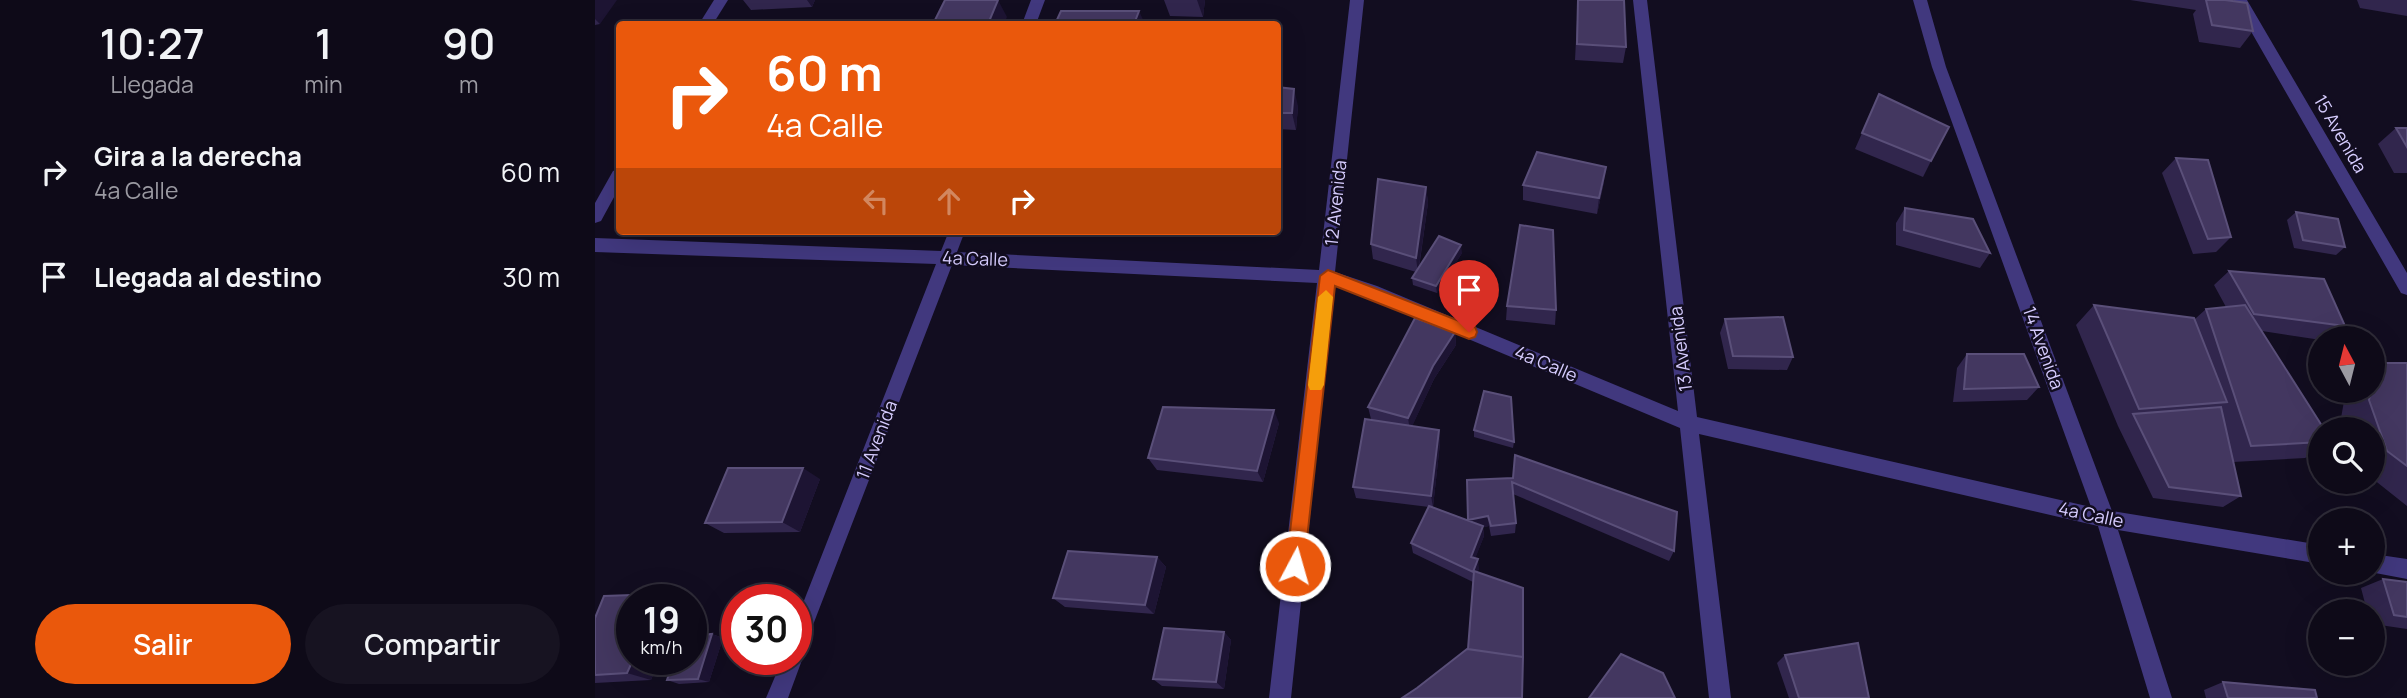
<!DOCTYPE html>
<html lang="es">
<meta charset="utf-8">
<style>
:root{--surface:#0e0a18;--page:#171321;--text:#f1f3f6;--muted:#9b9aa2;--line:#2e2b37;--accent:#ea580c}
body{margin:0;font-family:Manrope,sans-serif;background:var(--page);color:var(--text);height:100vh;display:flex;flex-direction:column;font-size:26px;white-space:nowrap}
*{box-sizing:border-box;margin:0}
p{font-size:23px;color:var(--muted)}
.icon{flex:none;width:38px;height:38px;fill:none;stroke:currentColor;stroke-width:2;stroke-linecap:round;stroke-linejoin:round}
.map{position:relative;flex:1;overflow:hidden}
.details{display:flex;flex-direction:column;background:var(--surface);width:595px}
.details>*{flex:none}
.guide{position:absolute;left:21px;top:21px;width:665px;height:214px;border-radius:7px;box-shadow:0 7px 28px #0002,0 0 0 2px var(--line);background:#ea580c;color:#fff;overflow:hidden}
.needle{width:46px;rotate:353deg}
.tools{position:absolute;left:1713px;top:326px;display:grid;gap:14px}
.tools a{display:grid;place-items:center;width:77px;height:77px;border-radius:50%;background:var(--surface);box-shadow:0 7px 28px #0002,0 0 0 2px var(--line);font-size:35px}
.speed{position:absolute;left:21px;top:584px;display:flex;gap:14px;font-size:35px;font-weight:700;text-align:center}
.speed>*{display:grid;place-content:center;width:91px;height:91px;border-radius:50%;background:var(--surface);box-shadow:0 7px 28px #0002,0 0 0 2px var(--line);line-height:1}
.speed small{font-size:18px;font-weight:400}
.speed .limit{border:10px solid #d22;background:#fff;color:#111}
.pin{position:absolute;display:grid;place-items:center;width:60px;height:60px;color:#fff;margin:-72px -30px;border-radius:50% 50% 50% 0;rotate:-45deg;box-shadow:0 0 7px #0007}
.pin .icon{rotate:45deg}
.me{position:absolute;width:77px;margin:-38px;rotate:6deg;stroke-linejoin:round;filter:drop-shadow(0 0 5px #0008)}
.turn{display:flex;align-items:center;gap:24px;height:147px;padding:0 35px;font-size:32px}
.turn .icon{width:91px;height:91px;stroke-width:2.5}
.turn b{display:block;font-size:49px;line-height:60px}
.lanes{display:flex;align-items:center;height:66px;padding:0 35px;background:#0003;justify-content:center;gap:35px;direction:ltr}
.lanes .off{opacity:.35}
.eta{display:flex;justify-content:space-evenly;align-items:center;height:119px;text-align:center}
.eta b{font-size:42px;font-weight:600;line-height:49px}
.action{display:flex;gap:14px;margin-top:auto;padding:14px 35px}
.action a{flex:1;height:80px;border-radius:42px;background:var(--accent);color:#fff;font-size:28px;font-weight:600;line-height:80px;text-align:center}
.action a+a{background:var(--page);color:var(--text)}
ul{padding:0;list-style:none}
li{display:flex;align-items:center;gap:21px;height:105px;padding:0 35px}
li div{flex:1}
li b{display:block;font-size:26px}
li em{font-style:normal}
main{display:flex;flex:1;min-height:0}
.map>svg:first-child{display:block}
.lines{fill:none;stroke-linecap:round;stroke-linejoin:round}
.street{fill:#41387e;fill-rule:evenodd}
.wall{fill:#31264d}
.shaded-wall{fill:#1d1433}
.building{fill:#433760;stroke:#5a4f79;stroke-width:2}
.route{fill:#ea580c;stroke:#983908;stroke-width:2}
.slow{fill:#f59e0b}
.labels{text-anchor:middle;stroke-width:5;stroke-linejoin:round;paint-order:stroke}
.street-label{font-size:18px;fill:#d6ccfe;stroke:#120d20}
</style>
<main>
<section class="details">
<div class="eta">
<div><b>10:27</b><p>Llegada</p></div>
<div><b>1</b><p>min</p></div>
<div><b>90</b><p>m</p></div>
</div>
<ul>
<li><svg class="icon" aria-label="right" viewBox="0 0 24 24"><path d="M7 20v-9h11M14 6l5 5-5 5"/></svg><div><b>Gira a la derecha</b><p>4a Calle</p></div><em>60 m</em></li>
<li><svg class="icon" aria-label="arrive" viewBox="0 0 24 24"><path d="M6 21V4h12l-3 4 3 4H6"/></svg><div><b>Llegada al destino</b></div><em>30 m</em></li>
</ul>
<div class="action"><a>Salir</a><a>Compartir</a></div>
</section>
<div class="map">
<svg width="1812" height="698" viewBox="0 0 1812 698">
<rect width="100%" height="100%" fill="#120d20"/>
<g class="lines">
<path class="street" d="M119,0H133L118,24H104Z
M436,0H450L441,24H427Z
M755,0H769L740,272L782,286L1083,411L1038,0H1052L1102,417L1496,507L1337,67L1318,0H1332L1351,67L1517,511L1726,545V564L1523,530L1577,698H1555L1503,526L1104,434L1136,698H1114L1085,428L771,296L739,286L696,698H674L722,283L357,265L206,656L207,660L193,698H171L187,660H201V621L341,264L0,252V238L346,251L354,231H370L362,252L724,270Z
M1638,0H1652L1812,273V295L1806,293Z
M24,169V188L6,221L0,223V203L18,171Z
M1778,554L1812,559V579L1775,572H1778Z"/>
</g>
<path class="wall" d="M0,0L5,24L0,25Z
M148,0H220L217,7L156,10Z
M569,0H610L608,17L575,16Z
M983,0L1031,47L1028,63L980,60Z
M1535,0H1639L1638,1L1658,31L1645,48L1604,42L1598,14L1601,10Z
M1762,0H1812V16L1765,8Z
M682,87L703,106L701,130L682,129Z
M1284,94L1336,161L1328,177L1260,149Z
M1801,128H1812V173H1799L1783,144Z
M1581,158L1636,237L1621,252L1598,254L1567,173Z
M1009,182L1002,214L928,200V185Z
M831,187L833,203L824,268L867,253L842,293L818,285L817,278L821,272L778,259L776,244Z
M1310,208L1395,253L1385,268L1301,245V223Z
M1701,212L1750,247L1741,255L1699,248L1692,220Z
M468,231H512L511,233Z
M1634,271L1750,326L1734,338H1726V340L1667,331L1726,429V449L1710,458L1638,462L1646,496L1628,507L1558,498L1523,426L1481,325L1499,305L1600,319L1611,309L1631,307L1619,285Z
M912,306L961,310L960,325L911,320Z
M1130,319L1198,357L1192,370L1133,369L1125,333Z
M860,332L861,345L839,379L817,426L844,430L845,443L838,507L873,520L918,478L1079,551L1074,561L918,494L921,523L920,533L896,536L894,526L888,527L889,536L880,558L884,569L882,572L927,698L822,688L873,649L878,582L818,553L816,543L834,507L761,498L758,487L776,419L773,407Z
M1372,354L1444,387L1432,400L1358,402L1362,368Z
M1781,363H1812V506L1778,479V429H1749L1746,418L1751,390H1778V365Z
M684,423L668,482L562,470L553,458Z
M879,430L919,442L918,448L879,437Z
M225,479L205,532L129,533L110,523Z
M562,557L571,567L559,614L470,607L458,598Z
M1788,579L1812,582V629L1778,624V611H1772L1766,588Z
M65,594L80,600H37V660H64L56,680L0,683V618L9,596Z
M629,632L636,640L629,689L567,686L558,679Z
M117,634L128,638L114,682L84,684L72,680Z
M1190,655L1274,698H1194L1182,663Z
M1628,682L1722,698H1611L1609,690Z"/>
<path class="shaded-wall" d="M0,0H22L5,24L0,19Z
M212,0H220L217,7Z
M403,0L412,17L409,24H393Z
M602,0H610L608,17Z
M544,11L550,24H539Z
M699,89L703,106L701,130L697,113Z
M1011,167L1009,182L1002,214L1004,198Z
M831,187L833,203L823,273L821,258Z
M866,245L867,253L842,293L841,286Z
M860,332L861,345L839,379L815,431L813,418L838,366Z
M679,410L684,423L668,482L662,471Z
M844,430L845,443L838,507L836,496Z
M208,468L225,479L205,532L187,522Z
M893,516L894,526L888,527L889,536L877,567L873,520Z
M562,557L571,567L559,614L550,605Z
M883,559L884,569L878,582V572Z
M65,594L80,600H62Z
M629,632L636,640L629,689L621,682Z
M117,634L128,638L114,682L103,679Z
M38,660H64L56,680L32,673Z"/>
<path class="building" d="M350,0H403L393,24H338Z
M983,0H1029L1031,47L982,44Z
M1611,0H1630L1652,3L1658,31L1617,25Z
M466,11H544L539,24H460Z
M682,87L699,89L697,113H682Z
M1284,94L1354,127L1336,161L1267,133Z
M1801,128H1812V147Z
M942,152L1011,167L1004,198L928,185Z
M1581,158L1613,160L1636,237L1613,239Z
M783,179L831,187L821,258L776,244Z
M1310,208L1378,219L1395,253L1309,230Z
M1701,212L1743,219L1750,247L1708,240Z
M925,225L958,230L961,310L912,306Z
M844,236L866,245L841,286L817,278Z
M1634,271L1729,279L1750,326L1659,314Z
M1499,305L1599,318L1632,402L1544,409Z
M1650,305L1729,429H1726V442L1656,446L1611,309Z
M1188,317L1198,357L1138,356L1130,319Z
M820,318L860,332L838,366L813,418L773,407Z
M1372,354H1429L1444,387L1369,389Z
M1781,363H1812V466L1792,451L1774,400L1776,390H1778V377Z
M889,391L916,397L919,442L879,430Z
M568,407L679,410L662,471L553,458Z
M1626,407L1646,496L1574,487L1538,414Z
M770,419L844,430L836,496L758,487Z
M920,455L1082,512L1079,551L917,482L921,523L896,526L893,516L873,520L872,480L918,478Z
M133,468H208L187,522L110,523Z
M834,506L888,526L876,557L883,559L878,572L816,543Z
M473,551L562,557L550,605L458,598Z
M879,571L928,588V657L873,649Z
M1788,579L1812,582V617L1799,615Z
M65,594L62,600H37V660H38L32,673L0,675V618L9,596Z
M569,628L629,632L621,682L558,679Z
M117,634L103,679L72,680L79,660H96V636Z
M1263,643L1274,698H1204L1190,655Z
M872,649L928,657L927,698H807L822,688Z
M1026,654L1068,673L1080,698H994Z
M1628,682L1720,690L1722,698H1633Z"/>
<path class="route" d="M733,270L880,327L882,332L880,337L874,339L740,286L709,566L706,572L700,575L694,572L691,566L725,276Z"/>
<path class="slow" d="M731,290L738,297L729,385L726,390H715L713,385L723,297Z"/>
<g class="labels">
<g class="street-label">
<text transform="translate(1745 134) rotate(60)" y="6">15 Avenida</text>
<text transform="translate(741 203) rotate(-84)" y="6">12 Avenida</text>
<text transform="translate(380 259) rotate(2)" y="6">4a Calle</text>
<text transform="translate(1448 348) rotate(70)" y="6">14 Avenida</text>
<text transform="translate(1086 349) rotate(-97)" y="6">13 Avenida</text>
<text transform="translate(951 364) rotate(23)" y="6">4a Calle</text>
<text transform="translate(282 440) rotate(-69)" y="6">11 Avenida</text>
<text transform="translate(1496 515) rotate(12)" y="6">4a Calle</text>
</g>
</g>
</svg>
<div class="tools">
<a><svg class="needle" viewBox="-14 -14 28 28"><path d="M0-13l5 13h-10z" fill="#e53935"/><path d="M0 13l5-13h-10z" fill="#9b9aa2"/></svg></a>
<a><svg class="icon" aria-label="search" viewBox="0 0 24 24"><circle cx="10" cy="10" r="6"/><path d="M15 15l6 6"/></svg></a>
<a>+</a>
<a>−</a>
</div>
<div class="speed"><div>19<small>km/h</small></div><div class="limit">30</div></div>
<div class="pin" style="left:874px;top:332px;background:#d93025"><svg class="icon" aria-label="arrive" viewBox="0 0 24 24"><path d="M6 21V4h12l-3 4 3 4H6"/></svg></div>
<svg class="me" style="left:700px;top:566px" viewBox="-20 -20 40 40"><circle r="17" fill="#ea580c" stroke="#fff" stroke-width="3"/><path d="M0-11L8 9 0 5-8 9z" fill="#fff"/></svg>
<div class="guide">
<div class="turn"><svg class="icon" aria-label="right" viewBox="0 0 24 24"><path d="M7 20v-9h11M14 6l5 5-5 5"/></svg><div><b>60 m</b>4a Calle</div></div>
<div class="lanes"><svg class="icon off" aria-label="left" viewBox="0 0 24 24"><path d="M17 20v-9H6M10 6l-5 5 5 5"/></svg><svg class="icon off" aria-label="ahead" viewBox="0 0 24 24"><path d="M12 20V5M6 11l6-6 6 6"/></svg><svg class="icon" aria-label="right" viewBox="0 0 24 24"><path d="M7 20v-9h11M14 6l5 5-5 5"/></svg></div>
</div>
</div>
</main>
